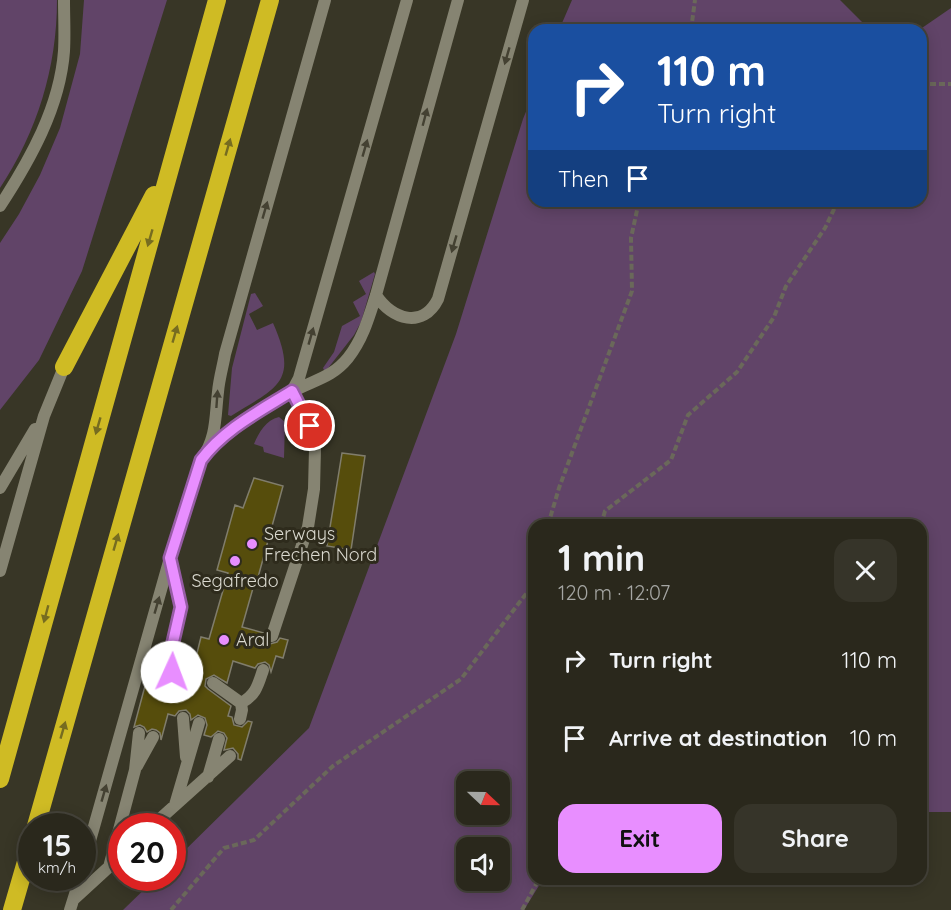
<!DOCTYPE html>
<meta charset="utf-8">
<style>
:root{--surface:#2a281c;--page:#363429;--text:#f1f3f6;--muted:#a5a6a3;--line:#46443b;--accent:#e88eff}
body{margin:0;font-family:Quicksand,sans-serif;background:var(--page);color:var(--text);height:100vh;display:flex;flex-direction:column;font-size:22px;white-space:nowrap}
*{box-sizing:border-box;margin:0}
p{font-size:20px;color:var(--muted)}
.icon{flex:none;width:33px;height:33px;fill:none;stroke:currentColor;stroke-width:2;stroke-linecap:round;stroke-linejoin:round}
.map{position:relative;flex:1;overflow:hidden}
.side{position:absolute;left:528px;top:519px;width:399px;height:366px;display:flex;flex-direction:column;background:var(--surface);border-radius:18px;box-shadow:0 3px 15px #0003,0 0 0 2px var(--line)}
.side>*{flex:none}
.top-card{position:absolute;left:528px;top:24px;width:399px;height:183px;border-radius:18px;box-shadow:0 3px 15px #0003,0 0 0 2px var(--line);background:#1a4fa0;color:#fff;overflow:hidden}
.needle{width:39px;rotate:112deg}
.controls{position:absolute;left:456px;top:771px;display:grid;gap:12px}
.controls a{display:grid;place-items:center;width:54px;height:54px;border-radius:12px;background:var(--surface);box-shadow:0 3px 15px #0003,0 0 0 2px var(--line);font-size:30px}
.speed{position:absolute;left:18px;top:813px;display:flex;gap:12px;font-size:30px;font-weight:700;text-align:center}
.speed>*{display:grid;place-content:center;width:78px;height:78px;border-radius:50%;background:var(--surface);box-shadow:0 3px 15px #0003,0 0 0 2px var(--line);line-height:1}
.speed small{font-size:15px;font-weight:400}
.speed .limit{border:9px solid #d22;background:#fff;color:#111}
.pin{position:absolute;display:grid;place-items:center;width:51px;height:51px;color:#fff;margin:-26px;border:3px solid #fff;border-radius:50%;box-shadow:0 2px 6px #0007}
.me{position:absolute;width:66px;margin:-33px;rotate:2deg;stroke-linejoin:round;filter:drop-shadow(0 0 4px #0008)}
.turn{display:flex;align-items:center;gap:21px;height:126px;padding:0 30px;font-size:27px}
.turn .icon{width:78px;height:78px;stroke-width:2.5}
.turn b{display:block;font-size:42px;line-height:51px}
.then{display:flex;align-items:center;height:57px;padding:0 30px;background:#0003;gap:12px;font-size:22px}
.round{display:grid;place-items:center;flex:none;width:63px;height:63px;border-radius:18px;background:var(--page)}
.headline{display:flex;align-items:center;justify-content:space-between;height:102px;padding:0 30px}
h1{font-size:36px;font-weight:700;line-height:45px}
.action{display:flex;gap:12px;margin-top:auto;padding:12px 30px}
.action a{flex:1;height:69px;border-radius:18px;background:var(--accent);color:#111;font-size:24px;font-weight:700;line-height:69px;text-align:center}
.action a+a{background:var(--page);color:var(--text)}
ul{padding:0;list-style:none}
li{display:flex;align-items:center;gap:18px;height:78px;padding:0 30px}
li div{flex:1}
li b{display:block;font-size:22px}
li em{font-style:normal}
.map>svg:first-child{display:block}
.green{fill:#614468;fill-rule:evenodd}
.building{fill:#564d0c;stroke:#807d6c;stroke-width:1.5}
.lines{fill:none;stroke-linecap:round;stroke-linejoin:round}
.path{stroke:#6a685a;stroke-width:4;stroke-dasharray:6 3;stroke-linecap:butt}
.service{stroke:#868472;stroke-width:12}
.motorway{stroke:#cfbb24;stroke-width:18}
.oneway{fill:#444132}
.oneway2{fill:#766c20}
.route-casing{stroke:#975ca6;stroke-width:15}
.route{stroke:#e88eff;stroke-width:10}
.poi-dot{fill:#e88eff;stroke:#2e2b1c;stroke-width:2}
.labels{text-anchor:middle;stroke-width:6;stroke-linejoin:round;paint-order:stroke}
.poi-label{font-size:18px;fill:#dad9cf;stroke:#2e2b1c;text-anchor:start}
</style>
<div class="map">
<svg width="951" height="910" viewBox="0 0 951 910">
<rect width="100%" height="100%" fill="#383626"/>
<path class="green" d="M0,0H57C57,68 37,132 0,188Z
M84,0H167L82,271L39,360L0,410V243L19,214L40,175L60,128L80,54Z
M572,0H840L870,30H559Z
M951,8V812H921V525H534V879H543L524,910H123L156,878H172L173,862L309,728L456,334L523,119L534,92V201H921V30H919ZM466,782H500V814H466ZM466,848H500V880H466Z
M374,272L375,274L361,322L354,335L325,372L323,368L334,352L342,326L360,316L353,302L366,294L359,281Z
M255,293L263,306L249,314L257,330L273,323C299,382 278,387 231,416L228,415L232,368L251,294Z
M279,417L285,422L284,458L264,452L263,447L254,444C259,432 266,420 279,417Z"/>
<path class="building" d="M342,453L365,456L351,550L327,546Z
M254,478L283,486L257,581H255L242,627L264,633L266,641L270,644L277,642L280,638L288,640L283,658L276,656L271,672L269,665L265,662L258,664L255,668L233,661L227,683L214,675L206,679L205,686L208,689L231,706L228,716L232,717L234,725L242,727L248,721L252,722L241,760L238,759V754L233,748L224,750L227,738L224,733L218,731L211,737L204,735L207,725L205,718L198,715L191,720L190,714L186,710L179,711L175,716L168,714L161,740L160,733L156,730L152,729L147,732L144,727L140,725L134,727L149,671L156,676L164,673L167,679L172,680L176,679L180,674L190,677L200,671L201,665L196,657L201,637L209,639L228,573L217,570L235,505L243,508Z"/>
<g class="lines">
<path class="path" d="M691,30L695,0
M921,84H951
M548,525L559,488L632,291L631,238L639,201
M601,525L605,511L671,460L688,415L737,372L774,317L786,286L825,228L838,201
M171,910L224,848L254,840L333,766L461,679L532,586L534,576
M522,910L539,879"/>
<path class="service" d="M0,206C30,160 60,107 64,51C65,34 64,17 64,0
M376,295C392,320 423,329 438,299L523,0
M292,391L299,378L407,0
M210,448C234,426 261,409 290,393C312,380 331,379 348,358C363,339 369,317 376,295L458,0
M0,488L35,429
M170,559L181,607L173,642L172,672
M0,571L44,416L64,367
M272,636L308,527L314,489L315,449L310,426L292,391
M173,642L193,667
M157,668L172,644
M213,683L241,703L242,710L240,719
M241,703C256,695 258,685 263,670
M183,718L186,757
M137,766L153,737
M208,777L219,739
M175,805L199,723
M152,826L230,756
M109,867L135,770L139,733
M82,869L170,558L201,460C217,438 215,417 218,392C219,379 223,366 225,354L325,0
M74,899L122,855
M70,910L80,878"/>
<path class="motorway" d="M64,367L154,195
M0,779L217,0
M36,826L270,0
M12,910L32,841"/>
</g>
<defs><path id="oneway-solid" d="M-6-.8H1V-3.2L6.5 0L1 3.2V.8H-6Z" transform="scale(1.5)"/></defs>
<g class="oneway">
<use href="#oneway-solid" transform="translate(507 56) rotate(106)"/>
<use href="#oneway-solid" transform="translate(425 117) rotate(-75)"/>
<use href="#oneway-solid" transform="translate(365 148) rotate(-74)"/>
<use href="#oneway-solid" transform="translate(265 210) rotate(-74)"/>
<use href="#oneway-solid" transform="translate(454 244) rotate(106)"/>
<use href="#oneway-solid" transform="translate(311 336) rotate(-74)"/>
<use href="#oneway-solid" transform="translate(217 399) rotate(-86)"/>
<use href="#oneway-solid" transform="translate(157 605) rotate(-74)"/>
<use href="#oneway-solid" transform="translate(104 793) rotate(-74)"/>
</g>
<g class="oneway2">
<use href="#oneway-solid" transform="translate(228 147) rotate(-74)"/>
<use href="#oneway-solid" transform="translate(150 238) rotate(106)"/>
<use href="#oneway-solid" transform="translate(175 334) rotate(-74)"/>
<use href="#oneway-solid" transform="translate(98 426) rotate(106)"/>
<use href="#oneway-solid" transform="translate(116 542) rotate(-74)"/>
<use href="#oneway-solid" transform="translate(46 614) rotate(105)"/>
<use href="#oneway-solid" transform="translate(63 730) rotate(-74)"/>
</g>
<g class="lines">
<g class="route-casing">
<path id="route" d="M172,672L173,642L181,607L170,558L201,460C224,429 260,411 292,391L310,426"/>
</g>
<use href="#route" class="route"/>
</g>
<g class="poi-dot">
<circle cx="252" cy="544" r="6"/>
<circle cx="235" cy="561" r="6"/>
<circle cx="224" cy="640" r="6"/>
</g>
<g class="labels">
<g class="poi-label">
<text x="264" y="540">Serways<tspan x="264" dy="21">Frechen Nord</tspan></text>
<text x="235" y="587" text-anchor="middle">Segafredo</text>
<text x="236" y="646">Aral</text>
</g>
</g>
</svg>
<div class="controls">
<a><svg class="needle" viewBox="-14 -14 28 28"><path d="M0-13l5 13h-10z" fill="#e53935"/><path d="M0 13l5-13h-10z" fill="#a5a6a3"/></svg></a>
<a><svg class="icon" aria-label="sound" viewBox="0 0 24 24"><path d="M4 9h4l5-4v14l-5-4H4zM17 9q2 3 0 6"/></svg></a>
</div>
<div class="speed"><div>15<small>km/h</small></div><div class="limit">20</div></div>
<div class="pin" style="left:310px;top:426px;background:#d93025"><svg class="icon" aria-label="arrive" viewBox="0 0 24 24"><path d="M6 21V4h12l-3 4 3 4H6"/></svg></div>
<svg class="me" style="left:172px;top:672px" viewBox="-20 -20 40 40"><circle r="19" fill="#fff"/><path d="M0-13L10 11 0 6-10 11z" fill="#e88eff"/></svg>
<div class="top-card">
<div class="turn"><svg class="icon" aria-label="right" viewBox="0 0 24 24"><path d="M7 20v-9h11M14 6l5 5-5 5"/></svg><div><b>110 m</b>Turn right</div></div>
<div class="then">Then<svg class="icon" aria-label="arrive" viewBox="0 0 24 24"><path d="M6 21V4h12l-3 4 3 4H6"/></svg></div>
</div>
<section class="side">
<div class="headline"><div><h1>1 min</h1><p>120 m · 12:07</p></div><a class="round"><svg class="icon" aria-label="close" viewBox="0 0 24 24"><path d="M6 6l12 12M18 6L6 18"/></svg></a></div>
<ul>
<li><svg class="icon" aria-label="right" viewBox="0 0 24 24"><path d="M7 20v-9h11M14 6l5 5-5 5"/></svg><div><b>Turn right</b></div><em>110 m</em></li>
<li><svg class="icon" aria-label="arrive" viewBox="0 0 24 24"><path d="M6 21V4h12l-3 4 3 4H6"/></svg><div><b>Arrive at destination</b></div><em>10 m</em></li>
</ul>
<div class="action"><a>Exit</a><a>Share</a></div>
</section>
</div>
